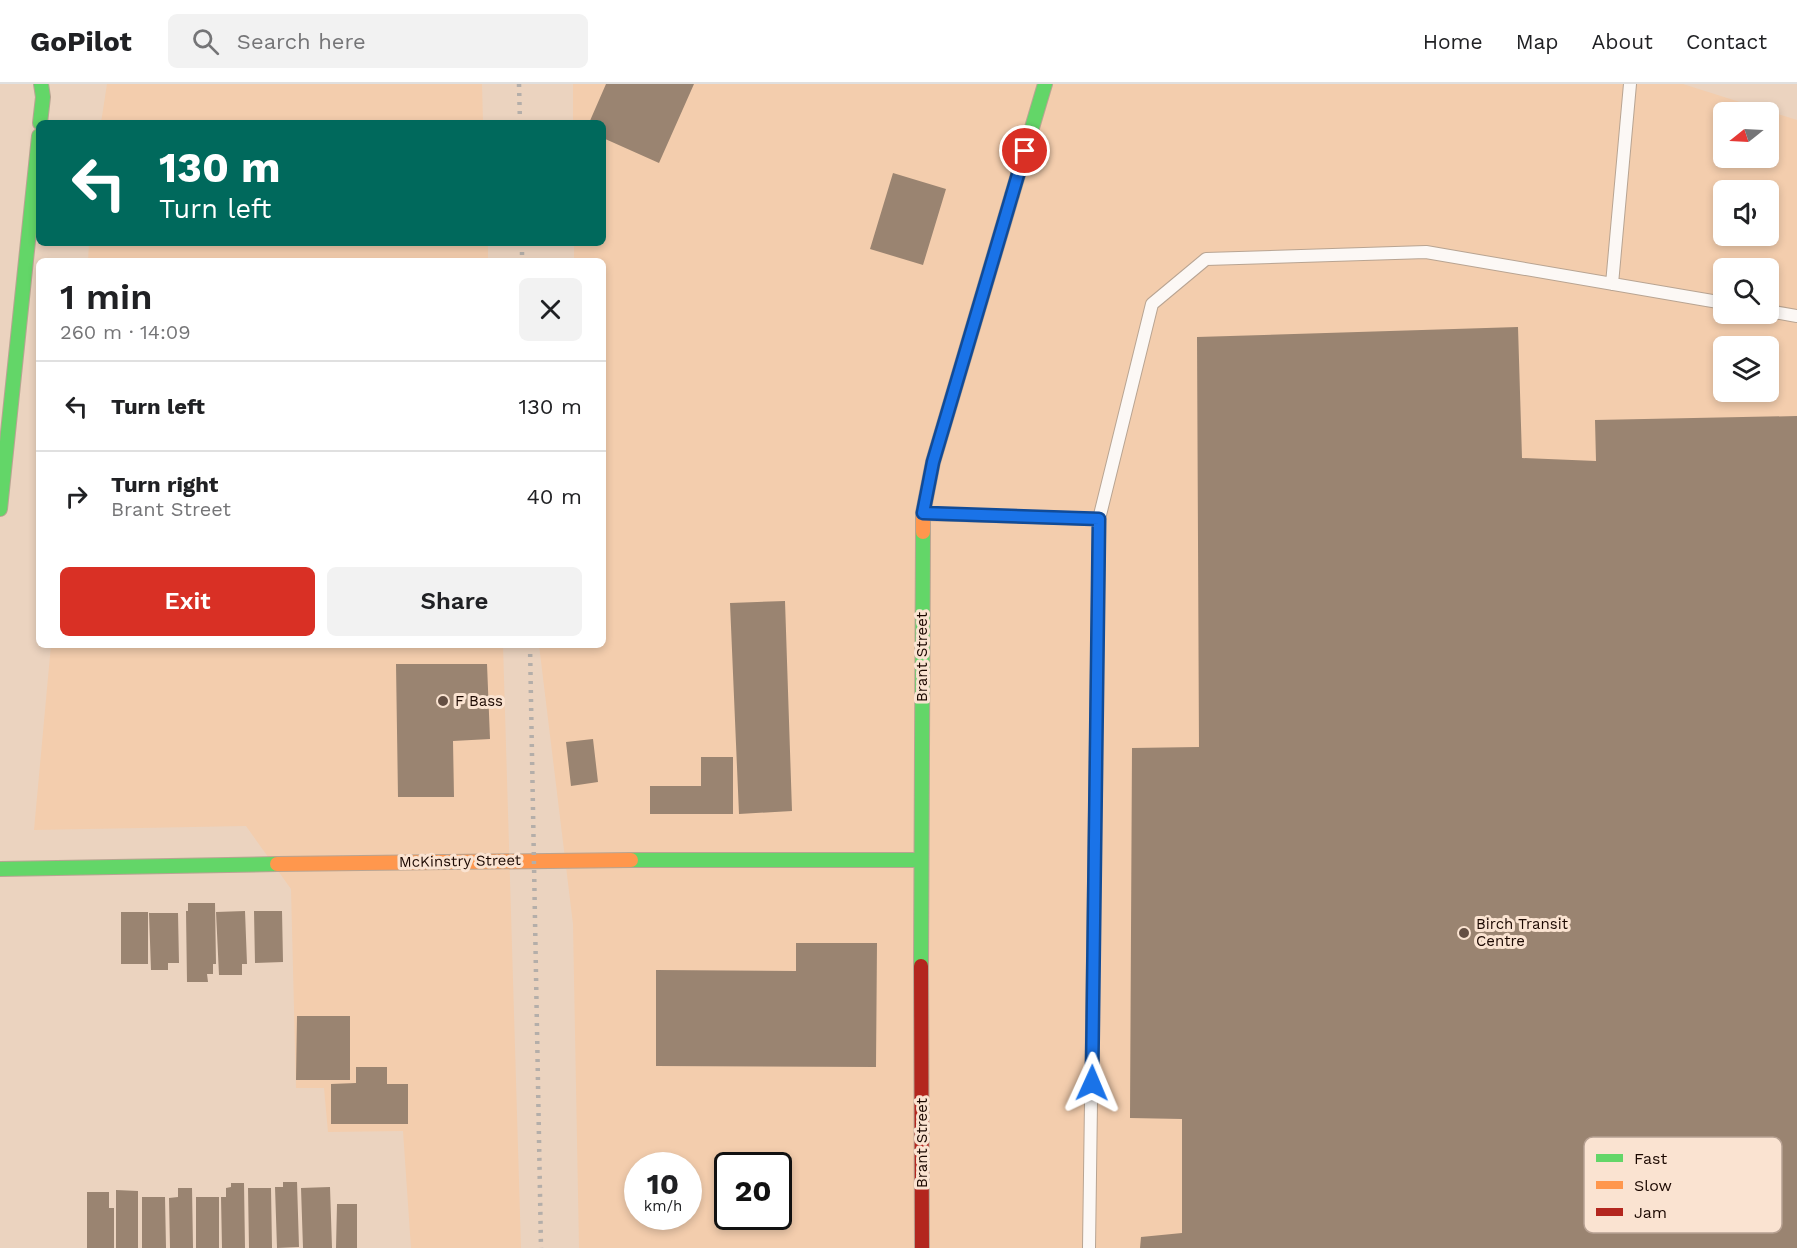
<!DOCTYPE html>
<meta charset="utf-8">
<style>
:root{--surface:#fff;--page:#f2f2f2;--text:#202124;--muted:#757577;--line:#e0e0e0;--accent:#d93025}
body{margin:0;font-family:"Work Sans",sans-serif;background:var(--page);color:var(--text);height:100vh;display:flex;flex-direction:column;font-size:22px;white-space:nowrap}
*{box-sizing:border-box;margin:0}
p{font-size:20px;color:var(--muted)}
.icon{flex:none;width:33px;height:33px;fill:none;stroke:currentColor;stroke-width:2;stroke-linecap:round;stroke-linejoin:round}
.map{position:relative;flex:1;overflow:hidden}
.details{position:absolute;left:36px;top:174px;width:570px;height:390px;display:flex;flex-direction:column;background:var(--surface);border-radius:9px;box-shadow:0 3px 9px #0003}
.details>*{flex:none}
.guide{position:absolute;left:36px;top:36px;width:570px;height:126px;border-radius:9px;box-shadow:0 3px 9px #0003;background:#00695c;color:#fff;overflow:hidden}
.needle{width:39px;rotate:252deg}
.tools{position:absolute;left:1713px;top:18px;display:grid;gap:12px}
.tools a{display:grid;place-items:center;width:66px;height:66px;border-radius:9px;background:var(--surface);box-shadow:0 3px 9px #0003;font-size:30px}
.speed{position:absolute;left:624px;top:1068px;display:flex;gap:12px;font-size:30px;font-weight:700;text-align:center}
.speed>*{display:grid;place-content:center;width:78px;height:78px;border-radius:50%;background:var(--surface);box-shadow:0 3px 9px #0003;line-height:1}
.speed small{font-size:15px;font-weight:400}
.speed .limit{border:3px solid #111;border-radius:9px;background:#fff;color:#111}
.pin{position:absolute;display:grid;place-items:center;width:51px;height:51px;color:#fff;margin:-26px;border:3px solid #fff;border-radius:50%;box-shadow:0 2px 6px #0007}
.me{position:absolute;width:66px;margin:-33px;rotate:1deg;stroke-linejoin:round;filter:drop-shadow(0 0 4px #0008)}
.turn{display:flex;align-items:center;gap:21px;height:126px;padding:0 24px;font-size:27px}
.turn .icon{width:78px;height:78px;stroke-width:2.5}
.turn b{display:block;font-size:42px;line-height:51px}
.round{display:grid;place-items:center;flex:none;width:63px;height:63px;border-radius:9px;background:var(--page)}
.headline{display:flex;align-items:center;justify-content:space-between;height:102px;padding:0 24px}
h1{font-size:36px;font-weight:600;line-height:45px}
.primary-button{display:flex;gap:12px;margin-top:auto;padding:12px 24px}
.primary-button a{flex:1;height:69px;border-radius:9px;background:var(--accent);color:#fff;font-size:24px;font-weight:600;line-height:69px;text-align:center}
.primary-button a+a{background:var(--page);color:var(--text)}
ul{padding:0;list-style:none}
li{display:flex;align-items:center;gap:18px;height:90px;padding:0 24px;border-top:2px solid var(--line)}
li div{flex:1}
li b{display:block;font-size:22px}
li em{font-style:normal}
header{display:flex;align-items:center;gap:36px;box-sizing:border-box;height:84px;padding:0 30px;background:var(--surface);border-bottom:2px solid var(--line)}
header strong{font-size:28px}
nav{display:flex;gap:33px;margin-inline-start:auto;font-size:21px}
.search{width:420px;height:54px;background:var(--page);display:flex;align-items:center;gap:15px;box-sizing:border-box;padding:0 21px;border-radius:9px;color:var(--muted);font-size:22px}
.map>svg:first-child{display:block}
.built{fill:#f3cdad;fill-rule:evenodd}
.building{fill:#9a8471}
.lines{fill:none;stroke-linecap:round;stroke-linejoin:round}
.lane-casing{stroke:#b8a492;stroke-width:14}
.fast-casing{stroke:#b8a492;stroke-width:16}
.slow-casing{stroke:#b8a492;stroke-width:16}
.jam-casing{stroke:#b8a492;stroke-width:16}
.lane{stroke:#fcf8f5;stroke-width:12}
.fast{stroke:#63d668;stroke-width:14}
.slow{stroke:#ff974d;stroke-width:14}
.jam{stroke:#b3261e;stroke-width:14}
.rail{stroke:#b4aea9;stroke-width:4.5;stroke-dasharray:3 6;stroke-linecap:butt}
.route-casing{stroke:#114b97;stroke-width:15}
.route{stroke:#1a73e8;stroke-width:10}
.poi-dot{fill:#644f43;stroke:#fae3d1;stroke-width:2}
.labels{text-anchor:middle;stroke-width:6;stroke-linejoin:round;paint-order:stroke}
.street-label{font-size:15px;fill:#1b0800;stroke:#fae3d1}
.poi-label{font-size:15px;fill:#1b0800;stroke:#fae3d1;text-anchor:start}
.key{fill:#fae3d1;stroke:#b7a192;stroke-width:1.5}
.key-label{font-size:16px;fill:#1b0800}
</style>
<header>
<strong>GoPilot</strong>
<div class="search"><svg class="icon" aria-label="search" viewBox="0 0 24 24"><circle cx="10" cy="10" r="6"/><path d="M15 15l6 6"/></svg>Search here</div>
<nav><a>Home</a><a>Map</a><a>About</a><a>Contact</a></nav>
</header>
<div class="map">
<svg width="1797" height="1164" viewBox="0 0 1797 1164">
<rect width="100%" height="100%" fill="#ebd3bf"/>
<path class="built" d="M107,0H482L483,39H101Z
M573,0H1683L1797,36V1164H579L573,840L539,561H603V177H574V159H603V39H573ZM1724,28H1768V74H1724ZM1724,106H1768V152H1724ZM1724,184H1768V230H1724ZM1724,262H1768V308H1724ZM638,1082H688V1132H638ZM728,1082H778V1132H728Z
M89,159H488V177H88Z
M51,561H503L521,1164H411L403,1047L328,1048L324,1004H296L291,805L246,742L34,746Z"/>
<path class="building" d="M606,0H694L659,79L603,54V39H589Z
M893,89L946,105L923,181L870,165Z
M1518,243L1522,374L1596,377L1595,336L1797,332V1164H1140L1141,1153L1182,1149V1035L1130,1034L1132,664L1199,663L1197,253Z
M785,517L792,727L739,730L730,519Z
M396,580H487L490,655L453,657L454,713H398Z
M593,655L598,698L571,702L566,658Z
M701,673H733V730H650V702H701Z
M188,819H215L216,880H213V890H207L208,898H187L186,827H188Z
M245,827L247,880H242V891H219L216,828Z
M254,827H282L283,878L255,879Z
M121,828H148V880H121Z
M149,829H178L179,879H168V886H151Z
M796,859H877L876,983L656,982V886L796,887Z
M297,932H350V996H296Z
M356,983H387V1000H408V1040H331V1000L356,999Z
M283,1098H297L299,1163L277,1164L275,1103H283Z
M231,1099H244L245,1164H222L221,1113H226V1104L231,1103Z
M330,1103L332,1164H303L301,1104Z
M178,1104H192L193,1164H170L169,1114L178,1113Z
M248,1104H271L272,1164H249Z
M116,1106L138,1107V1164H116Z
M87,1108H109V1124H114V1164H87Z
M142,1113H165L166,1164H142Z
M196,1113H219V1164H196Z
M337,1120H357V1164H336Z"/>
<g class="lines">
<g class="lane-casing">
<path id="lane" d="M1612,200L1630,0
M1768,227L1797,232
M925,430L1099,435
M1089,1164L1099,435L1152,220L1206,175L1426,168L1724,219"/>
</g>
<g class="fast-casing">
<path id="fast" d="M40,39L43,13L41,0
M1012,111L1045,0
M0,425L39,52
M631,776H921
M0,785L277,780
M921,882L923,448"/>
</g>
<g class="slow-casing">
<path id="slow" d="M923,448V429L933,378L1012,111
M277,780L631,776"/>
</g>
<g class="jam-casing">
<path id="jam" d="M921,882L922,1164"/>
</g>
<use href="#lane" class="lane"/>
<use href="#fast" class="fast"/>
<use href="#slow" class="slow"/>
<use href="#jam" class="jam"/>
<path class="rail" d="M519,0L520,39
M522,159V177
M530,561L541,1164"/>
</g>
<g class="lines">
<g class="route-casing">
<path id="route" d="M1025,67L933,378L923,429L1099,435L1092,999"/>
</g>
<use href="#route" class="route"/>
</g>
<g class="poi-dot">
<circle cx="443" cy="617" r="6"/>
<circle cx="1464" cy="849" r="6"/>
</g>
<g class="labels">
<g class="street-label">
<text transform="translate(922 573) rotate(-90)" y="5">Brant Street</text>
<text transform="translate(460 777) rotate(-1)" y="5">McKinstry Street</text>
<text transform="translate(922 1059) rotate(-90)" y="5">Brant Street</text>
</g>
<g class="poi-label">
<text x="455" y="622">F Bass</text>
<text x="1476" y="845">Birch Transit<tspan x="1476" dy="17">Centre</tspan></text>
</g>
</g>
<rect x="1584" y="1053" width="198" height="96" rx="9" class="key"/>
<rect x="1596" y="1070" width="27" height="8" fill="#63d668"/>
<rect x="1596" y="1097" width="27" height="8" fill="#ff974d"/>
<rect x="1596" y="1124" width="27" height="8" fill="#b3261e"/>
<g class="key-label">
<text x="1634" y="1080">Fast</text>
<text x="1634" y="1107">Slow</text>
<text x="1634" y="1134">Jam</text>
</g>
</svg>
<div class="tools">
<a><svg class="needle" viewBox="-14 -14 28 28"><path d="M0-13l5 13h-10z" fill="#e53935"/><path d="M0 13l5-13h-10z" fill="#757577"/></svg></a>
<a><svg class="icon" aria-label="sound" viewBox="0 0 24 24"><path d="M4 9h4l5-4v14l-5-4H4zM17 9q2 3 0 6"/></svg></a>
<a><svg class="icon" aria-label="search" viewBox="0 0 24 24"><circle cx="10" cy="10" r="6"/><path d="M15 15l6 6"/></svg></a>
<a><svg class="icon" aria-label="layers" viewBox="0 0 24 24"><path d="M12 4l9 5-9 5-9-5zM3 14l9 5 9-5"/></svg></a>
</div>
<div class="speed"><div>10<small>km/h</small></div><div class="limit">20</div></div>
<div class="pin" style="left:1025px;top:67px;background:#d93025"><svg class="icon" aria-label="arrive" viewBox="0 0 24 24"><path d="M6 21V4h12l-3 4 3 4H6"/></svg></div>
<svg class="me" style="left:1092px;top:999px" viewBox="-20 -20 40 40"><path d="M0-17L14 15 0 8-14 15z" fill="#1a73e8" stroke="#fff" stroke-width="4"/></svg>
<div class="guide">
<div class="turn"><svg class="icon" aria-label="left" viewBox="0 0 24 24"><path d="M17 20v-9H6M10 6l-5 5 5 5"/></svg><div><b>130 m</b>Turn left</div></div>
</div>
<section class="details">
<div class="headline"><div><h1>1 min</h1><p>260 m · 14:09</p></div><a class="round"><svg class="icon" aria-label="close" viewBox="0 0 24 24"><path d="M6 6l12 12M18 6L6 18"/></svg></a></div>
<ul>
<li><svg class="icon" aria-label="left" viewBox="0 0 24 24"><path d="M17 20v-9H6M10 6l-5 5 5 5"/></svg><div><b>Turn left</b></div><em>130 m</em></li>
<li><svg class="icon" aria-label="right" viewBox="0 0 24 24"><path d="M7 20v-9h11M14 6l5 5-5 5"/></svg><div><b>Turn right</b><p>Brant Street</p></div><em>40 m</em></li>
</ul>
<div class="primary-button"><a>Exit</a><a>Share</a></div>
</section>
</div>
